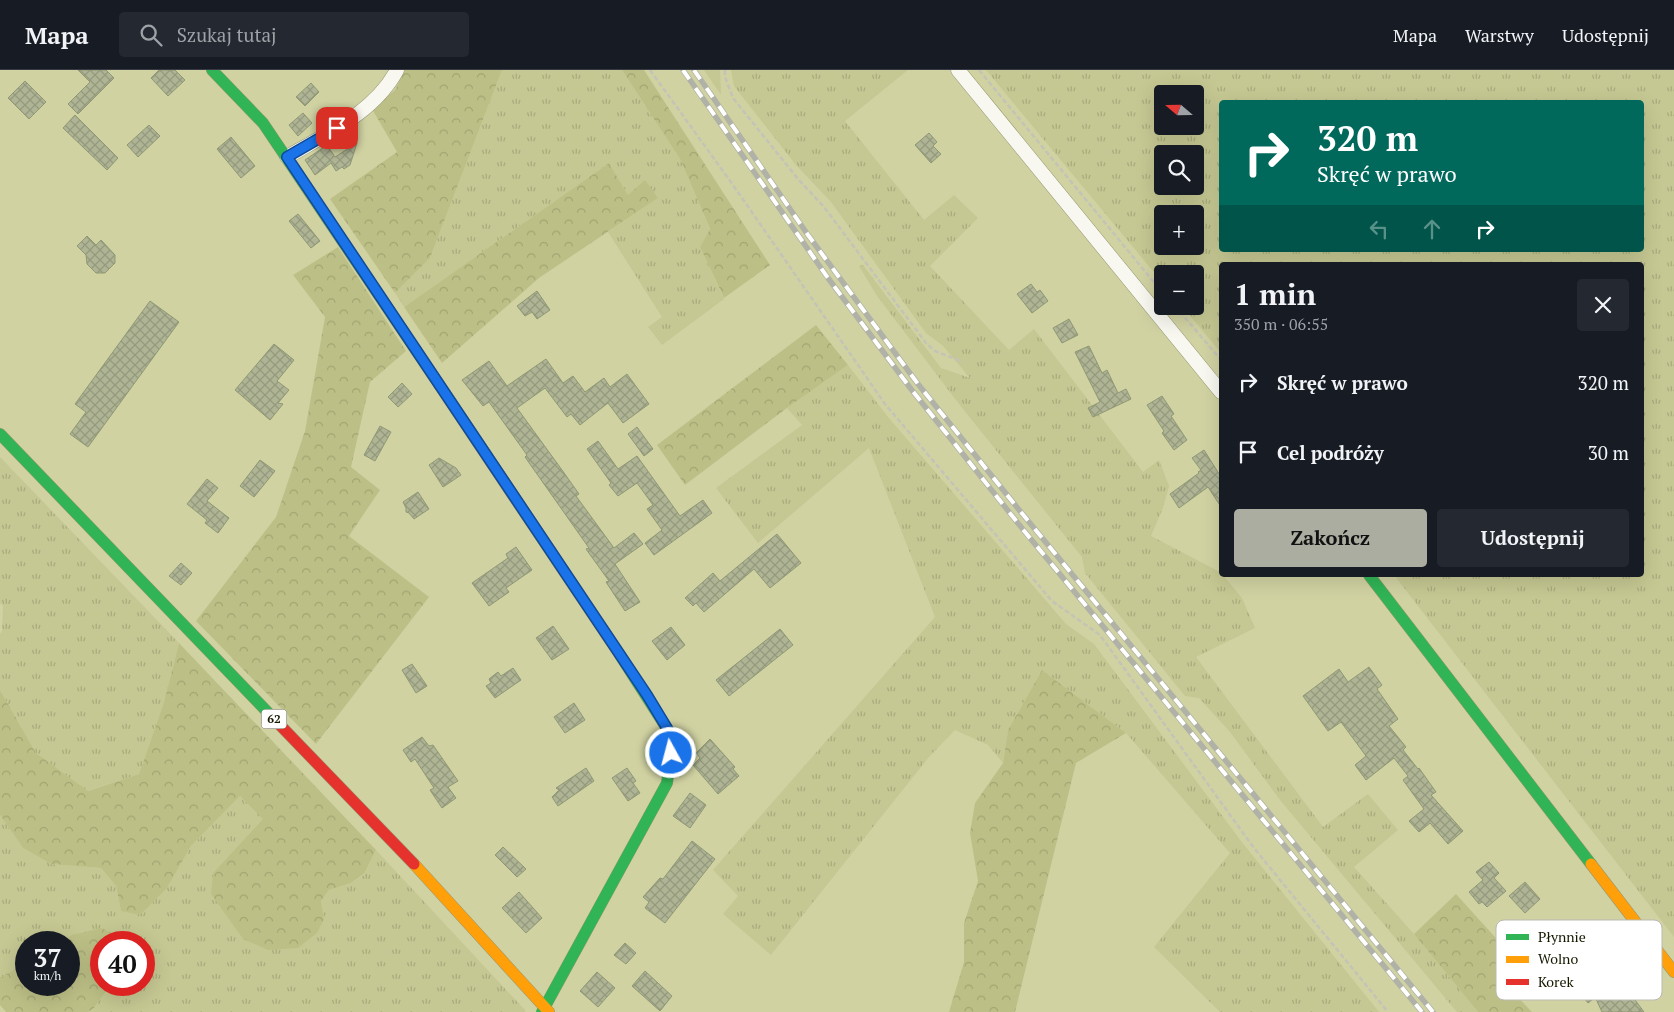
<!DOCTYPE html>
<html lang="pl">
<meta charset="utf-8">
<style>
:root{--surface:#171b24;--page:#242831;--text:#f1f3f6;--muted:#9ea1a6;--line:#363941;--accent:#acada1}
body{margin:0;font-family:"PT Serif",serif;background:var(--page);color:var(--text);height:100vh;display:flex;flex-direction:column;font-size:19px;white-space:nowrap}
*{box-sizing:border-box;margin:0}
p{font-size:16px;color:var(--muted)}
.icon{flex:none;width:28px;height:28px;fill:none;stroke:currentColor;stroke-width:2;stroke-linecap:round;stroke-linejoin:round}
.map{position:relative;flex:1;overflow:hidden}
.drawer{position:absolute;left:1219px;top:192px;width:425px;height:315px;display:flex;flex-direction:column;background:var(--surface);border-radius:5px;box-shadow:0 5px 20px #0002}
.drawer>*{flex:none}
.top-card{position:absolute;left:1219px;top:30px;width:425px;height:152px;border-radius:5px;box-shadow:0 5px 20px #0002;background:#00695c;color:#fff;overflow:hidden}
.needle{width:32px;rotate:290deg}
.controls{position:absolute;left:1154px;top:15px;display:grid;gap:10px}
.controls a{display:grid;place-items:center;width:50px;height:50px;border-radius:5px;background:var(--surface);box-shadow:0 5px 20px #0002;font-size:25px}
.speed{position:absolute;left:15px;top:861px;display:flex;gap:10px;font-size:25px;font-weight:700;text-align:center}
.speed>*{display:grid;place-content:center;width:65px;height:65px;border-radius:50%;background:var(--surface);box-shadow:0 5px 20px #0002;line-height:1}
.speed small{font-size:12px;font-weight:400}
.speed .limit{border:8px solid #d22;background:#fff;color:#111}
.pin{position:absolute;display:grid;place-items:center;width:42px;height:42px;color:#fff;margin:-21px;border-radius:10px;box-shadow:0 2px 8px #0006}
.me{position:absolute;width:55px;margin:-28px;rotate:353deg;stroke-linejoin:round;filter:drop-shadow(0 0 4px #0008)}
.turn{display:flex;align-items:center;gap:18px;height:105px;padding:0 15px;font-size:22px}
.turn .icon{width:65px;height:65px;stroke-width:2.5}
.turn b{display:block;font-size:35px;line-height:42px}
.lanes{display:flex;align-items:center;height:48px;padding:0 15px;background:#0003;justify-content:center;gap:25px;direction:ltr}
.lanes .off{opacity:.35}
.round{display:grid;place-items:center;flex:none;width:52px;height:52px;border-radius:5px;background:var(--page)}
.summary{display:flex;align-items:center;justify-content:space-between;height:85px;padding:0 15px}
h1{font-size:30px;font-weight:600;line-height:38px}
.primary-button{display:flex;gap:10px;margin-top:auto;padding:10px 15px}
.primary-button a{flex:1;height:58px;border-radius:5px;background:var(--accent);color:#111;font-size:20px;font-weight:600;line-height:58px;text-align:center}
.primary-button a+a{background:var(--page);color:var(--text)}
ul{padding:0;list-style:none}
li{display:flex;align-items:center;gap:15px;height:70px;padding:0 15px}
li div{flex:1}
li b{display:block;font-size:19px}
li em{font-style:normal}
header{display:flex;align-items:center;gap:30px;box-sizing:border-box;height:70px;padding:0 25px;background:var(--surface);border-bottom:1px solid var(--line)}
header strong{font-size:24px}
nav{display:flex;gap:28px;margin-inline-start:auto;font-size:18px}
.search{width:350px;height:45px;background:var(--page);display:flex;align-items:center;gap:12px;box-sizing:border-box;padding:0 18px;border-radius:5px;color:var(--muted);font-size:19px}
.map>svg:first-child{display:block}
.grass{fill:url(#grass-tufts);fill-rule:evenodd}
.forest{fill:url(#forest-crowns)}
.building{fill:url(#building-cross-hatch);stroke:#909874}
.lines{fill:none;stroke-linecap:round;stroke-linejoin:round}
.street-casing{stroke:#969770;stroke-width:15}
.fast-casing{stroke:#969770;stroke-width:12}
.slow-casing{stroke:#969770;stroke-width:12}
.jam-casing{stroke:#969770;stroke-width:12}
.path{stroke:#c3c4b6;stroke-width:2.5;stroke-dasharray:5 2.5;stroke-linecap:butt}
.street{stroke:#f8f8f1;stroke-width:14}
.fast{stroke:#30b455;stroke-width:11}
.slow{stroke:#ff9f0a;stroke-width:11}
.jam{stroke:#e5322d;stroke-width:11}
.rail-casing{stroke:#b1b2a7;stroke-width:5.5}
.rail{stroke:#fff;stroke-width:4;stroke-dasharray:11;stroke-linecap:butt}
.route-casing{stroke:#114b97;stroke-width:12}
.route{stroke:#1a73e8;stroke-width:9}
.labels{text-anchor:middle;stroke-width:5;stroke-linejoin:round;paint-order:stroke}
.shield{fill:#fff;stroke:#5d5d4c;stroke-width:1}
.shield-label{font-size:12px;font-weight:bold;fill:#171700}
.key{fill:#fff;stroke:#b9b9b2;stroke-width:1}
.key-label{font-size:14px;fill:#171700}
</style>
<header>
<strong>Mapa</strong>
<div class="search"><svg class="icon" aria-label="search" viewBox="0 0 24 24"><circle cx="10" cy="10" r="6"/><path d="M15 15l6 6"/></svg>Szukaj tutaj</div>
<nav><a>Mapa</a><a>Warstwy</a><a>Udostępnij</a></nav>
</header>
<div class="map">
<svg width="1674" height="942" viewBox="0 0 1674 942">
<defs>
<pattern id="grass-tufts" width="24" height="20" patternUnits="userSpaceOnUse" patternTransform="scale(1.25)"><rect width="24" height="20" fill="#c5c892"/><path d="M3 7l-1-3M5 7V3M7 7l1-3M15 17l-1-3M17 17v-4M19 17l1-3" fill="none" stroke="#a8ab7c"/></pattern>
<pattern id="forest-crowns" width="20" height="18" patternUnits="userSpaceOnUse" patternTransform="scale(1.25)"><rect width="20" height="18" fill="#bdc086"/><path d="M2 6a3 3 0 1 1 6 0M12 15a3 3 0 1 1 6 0" fill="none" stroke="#a2a472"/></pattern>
<pattern id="building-cross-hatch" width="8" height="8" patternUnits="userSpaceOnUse" patternTransform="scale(1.25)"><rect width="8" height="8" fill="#aeb494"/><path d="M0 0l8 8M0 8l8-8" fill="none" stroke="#959a7e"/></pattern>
</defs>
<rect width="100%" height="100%" fill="#d0d2a2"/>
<path class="grass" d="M502,0H622L680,89L710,160L700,177L724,229L662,275L648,257L662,247L608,162L658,128L628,125L609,93L404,237L395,223L430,188Z
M704,0H720L721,25Z
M731,0H908L845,51L924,150L954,125L978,148L930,196L1009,280L1034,259L1143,402L1159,390L1169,416L1163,438L1151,466L1220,502L1221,505H1223L1242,528L1255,558L1196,587L1323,757L1368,724L1398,760L1354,797L1414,864L1478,942H1457L1280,730L1230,662L1199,628L1185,626L1085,503L1082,487L959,334L877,226L859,196L863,195L941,298L970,308L943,276L926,263L831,132L796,95L734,16Z
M986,0H1674V867L1394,505H1641V195H1221V283L1182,236H1195V204H1162V212ZM1162,24H1195V56H1162ZM1221,32H1641V180H1221ZM1162,84H1195V116H1162ZM1162,144H1195V176H1162Z
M848,295L888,347L1066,554L1094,574L1241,771L1379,942H1220L1154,877L1230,783L1126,663L1042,600L1008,660L1003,693L988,675L955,660L929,687L771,885L723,844L738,826L713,800L935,547L869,378L758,473L716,418L802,355L787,338Z
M0,387L179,573L164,632L139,704L87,721L36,683L0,620V564L2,561L3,536L0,533Z
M240,726L264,749L213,803L324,849L321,831L329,820L351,813L364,805L376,780L525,940V942H88L93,939L111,915H144V872H118L115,864L73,865L58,872H26V892L2,907L0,906V745L23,778L51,794L101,798L116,816L121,841L167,818L191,776Z"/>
<path class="forest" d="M405,0H502L430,188L395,223L330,129L397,82L372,39L395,20Z
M622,0H644L770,195L724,228L700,177L710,159L680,89Z
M609,93L628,125L645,110L658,128L539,208L442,293L404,237Z
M338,177L406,281L370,312L351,397L380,420L349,466L429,527L316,674L196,551L276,447L305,361L325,247L293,205Z
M816,255L848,295L787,338L685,415L657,375Z
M179,573L376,780L364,804L351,813L329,820L321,831L324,849L317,863L298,878L268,880L243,869L211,824L213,803L263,749L240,726L191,776L167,818L140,845L121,841L116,816L101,798L51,794L23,778L0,745V620L36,683L88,721L139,704L164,632Z
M1042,600L1126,663L1076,693L1015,942H949L964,892V853L978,811L970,763L975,733L1003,693L1008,660Z
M1456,824L1534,910L1515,924L1532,942H1478L1414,864Z
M101,858L115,864L118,872H101V915H111L93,939L88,942H6L0,935V906L2,907L26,892V915H69V872H58L72,865Z"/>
<path class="building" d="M78,0H106L114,8L78,44L68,34L90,12Z
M159,0H175L185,10L168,26L151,8Z
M25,11L46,32L29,49L8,28Z
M311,13L319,22L305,36L296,27Z
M303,43L312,53L298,66L289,55Z
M75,45L118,88L107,100L63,58Z
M149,55L160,66L138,87L127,75Z
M929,63L937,72L933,76L941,84L931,93L915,75Z
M231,67L255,96L241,108L217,79Z
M357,73L350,95L344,99L342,97L336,101L331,93L315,105L305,90L327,75L335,87Z
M298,144L320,171L311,178L289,151Z
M87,166L96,175L101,170L115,185V193L105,203H96L87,194L86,185L77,176Z
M1031,214L1037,222L1040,220L1048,231L1032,243L1017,224Z
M537,221L550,240L537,249L532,242L525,246L517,236Z
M150,231L179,252L88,377L70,364L86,342L75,334Z
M1069,249L1078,265L1062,273L1053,258Z
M274,274L294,290L277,311L289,320L278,333L283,334L270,350L235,320Z
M1089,276L1102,303L1107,300L1118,323L1126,319L1131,329L1093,347L1088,338L1100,332L1075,282Z
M546,289L563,313L573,306L585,322L604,308L610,317L627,304L649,334L623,353L608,333L580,355L571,344L567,347L545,318L517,338L562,400L579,424L576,426L614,478L634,463L643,474L615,494L640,532L625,541L606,512L609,511L586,479L589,478L525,387L527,385L489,332L483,336L462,310L489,291L507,316Z
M402,313L412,324L398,337L388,327Z
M1162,326L1174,344L1171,346L1187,370L1174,380L1162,363L1164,361L1147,335Z
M380,356L391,362L375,391L364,385Z
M637,357L653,379L644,386L628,364Z
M598,371L618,399L637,386L680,446L703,430L712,443L654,485L645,473L662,460L647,439L653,435L637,413L618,426L609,415L611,413L587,379Z
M1204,380L1221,407V437L1208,417L1179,438L1170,424L1199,403L1198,402L1201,400L1192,388Z
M439,388L456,398L461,405L443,417L429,395Z
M260,390L275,401L254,427L240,416Z
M207,409L218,418L207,431L229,448L218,463L205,453L207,450L187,434Z
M418,422L429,439L414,449L409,443L406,442V438L403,432Z
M777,464L801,493L770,518L754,499L704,542L696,533L693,536L685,528L713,503L720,511Z
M516,477L532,500L506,518L509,522L489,536L472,513L508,488L506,484Z
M181,493L192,503L181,515L169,506Z
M553,556L569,579L552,590L536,568Z
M671,557L685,575L667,590L652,571Z
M780,559L793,575L729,626L716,610Z
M412,594L427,616L416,623L402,600Z
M1369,597L1382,615L1377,619L1398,649L1389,656L1406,677L1403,680L1418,699L1419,698L1436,722L1431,725L1463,761L1448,774L1430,753L1419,762L1409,751L1424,739L1403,710L1408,706L1394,688L1366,710L1355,695L1366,686L1341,652L1328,661L1303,626L1339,599L1348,612Z
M513,598L521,610L495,628L486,616L491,613L489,609L498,602L501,606Z
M574,633L585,650L565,663L554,647Z
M422,667L429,676L433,675L458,711L448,717L456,728L442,738L430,720L434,718L415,689L411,692L403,680Z
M710,669L735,697L733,699L739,706L718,724L693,695L700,688L696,683Z
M586,698L594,711L558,736L552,727L559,720L556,718Z
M627,698L636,711L633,713L640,723L628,731L612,708Z
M690,723L706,735L690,758L673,746Z
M692,771L715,789L665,853L645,838L649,832L643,827L660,808L663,809Z
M503,777L526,799L517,807L495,785Z
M1489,792L1499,803L1494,808L1506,821L1487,837L1482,832L1479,834L1469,822L1483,810L1476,802Z
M1525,812L1540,829L1525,843L1509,826Z
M519,822L542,848L526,863L502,838Z
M625,873L636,883L626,894L614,885Z
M1579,890L1589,902L1586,905L1601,923L1588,933L1578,920L1577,922L1562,905Z
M645,901L672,926L660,941L632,916Z
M597,902L615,918L598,937L580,921Z
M1621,911L1644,942H1602L1596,929Z"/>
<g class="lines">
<g class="street-casing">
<path id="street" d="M958,0L1221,322
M287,87C326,64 375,42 397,0"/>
</g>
<g class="fast-casing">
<path id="fast" d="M212,0L263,53L440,316
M0,364L278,653
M1369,505L1591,794
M542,942L667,713L673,668L620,585"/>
</g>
<g class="slow-casing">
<path id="slow" d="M440,316L620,585
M414,794L549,942
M1591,794L1674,902"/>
</g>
<g class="jam-casing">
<path id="jam" d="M278,653L414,794"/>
</g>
<path class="path" d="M650,0L733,115L885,334L1052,531L1100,565L1254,778L1388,942
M725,0V7L733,28L798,109L824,137L926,273L935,281L963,292
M979,0L1162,222
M1175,236L1221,290"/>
<use href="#street" class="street"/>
<use href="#fast" class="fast"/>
<use href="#slow" class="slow"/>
<use href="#jam" class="jam"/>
<g class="rail-casing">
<path id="rail" d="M683,0L828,208L911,319L1025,462L1422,942
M694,0L808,165L918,314L1020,441L1433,942"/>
</g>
<use href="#rail" class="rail"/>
</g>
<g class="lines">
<g class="route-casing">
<path id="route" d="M337,58L287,87L647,625L673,668L671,683"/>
</g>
<use href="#route" class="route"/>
</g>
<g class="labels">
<rect class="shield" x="261.5" y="639.5" width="25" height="19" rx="4"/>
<g class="shield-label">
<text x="274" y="653">62</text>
</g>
</g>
<rect x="1496" y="850" width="166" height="80" rx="8" class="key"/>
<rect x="1506" y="864" width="23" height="6" fill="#30b455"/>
<rect x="1506" y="886" width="23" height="7" fill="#ff9f0a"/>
<rect x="1506" y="909" width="23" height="6" fill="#e5322d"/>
<g class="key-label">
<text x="1538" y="872">Płynnie</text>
<text x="1538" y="894">Wolno</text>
<text x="1538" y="917">Korek</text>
</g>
</svg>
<div class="controls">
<a><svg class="needle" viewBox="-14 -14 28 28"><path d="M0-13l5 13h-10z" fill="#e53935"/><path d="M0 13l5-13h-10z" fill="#9ea1a6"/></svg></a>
<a><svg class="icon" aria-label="search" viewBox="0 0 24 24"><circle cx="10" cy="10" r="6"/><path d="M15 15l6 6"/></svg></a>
<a>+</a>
<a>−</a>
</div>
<div class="speed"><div>37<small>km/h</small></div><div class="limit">40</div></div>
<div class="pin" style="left:337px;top:58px;background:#d93025"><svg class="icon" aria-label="arrive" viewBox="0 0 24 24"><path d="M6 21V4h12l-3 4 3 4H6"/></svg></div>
<svg class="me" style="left:671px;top:683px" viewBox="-20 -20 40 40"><circle r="17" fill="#1a73e8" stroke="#fff" stroke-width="3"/><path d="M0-11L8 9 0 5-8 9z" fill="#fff"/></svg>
<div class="top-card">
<div class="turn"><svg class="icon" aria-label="right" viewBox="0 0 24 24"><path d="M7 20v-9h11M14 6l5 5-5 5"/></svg><div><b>320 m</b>Skręć w prawo</div></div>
<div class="lanes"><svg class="icon off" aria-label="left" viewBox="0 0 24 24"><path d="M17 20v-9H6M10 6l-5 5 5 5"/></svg><svg class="icon off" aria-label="ahead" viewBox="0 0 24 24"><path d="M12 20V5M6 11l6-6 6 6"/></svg><svg class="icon" aria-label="right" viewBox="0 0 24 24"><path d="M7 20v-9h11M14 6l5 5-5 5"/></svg></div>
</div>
<section class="drawer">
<div class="summary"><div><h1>1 min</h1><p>350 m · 06:55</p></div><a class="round"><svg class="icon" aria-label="close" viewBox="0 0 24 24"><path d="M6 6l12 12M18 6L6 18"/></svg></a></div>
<ul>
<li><svg class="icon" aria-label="right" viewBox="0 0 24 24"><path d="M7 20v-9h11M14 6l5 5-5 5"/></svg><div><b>Skręć w prawo</b></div><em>320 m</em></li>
<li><svg class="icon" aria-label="arrive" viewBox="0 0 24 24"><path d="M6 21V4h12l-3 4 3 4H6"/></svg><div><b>Cel podróży</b></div><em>30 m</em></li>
</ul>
<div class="primary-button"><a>Zakończ</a><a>Udostępnij</a></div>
</section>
</div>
